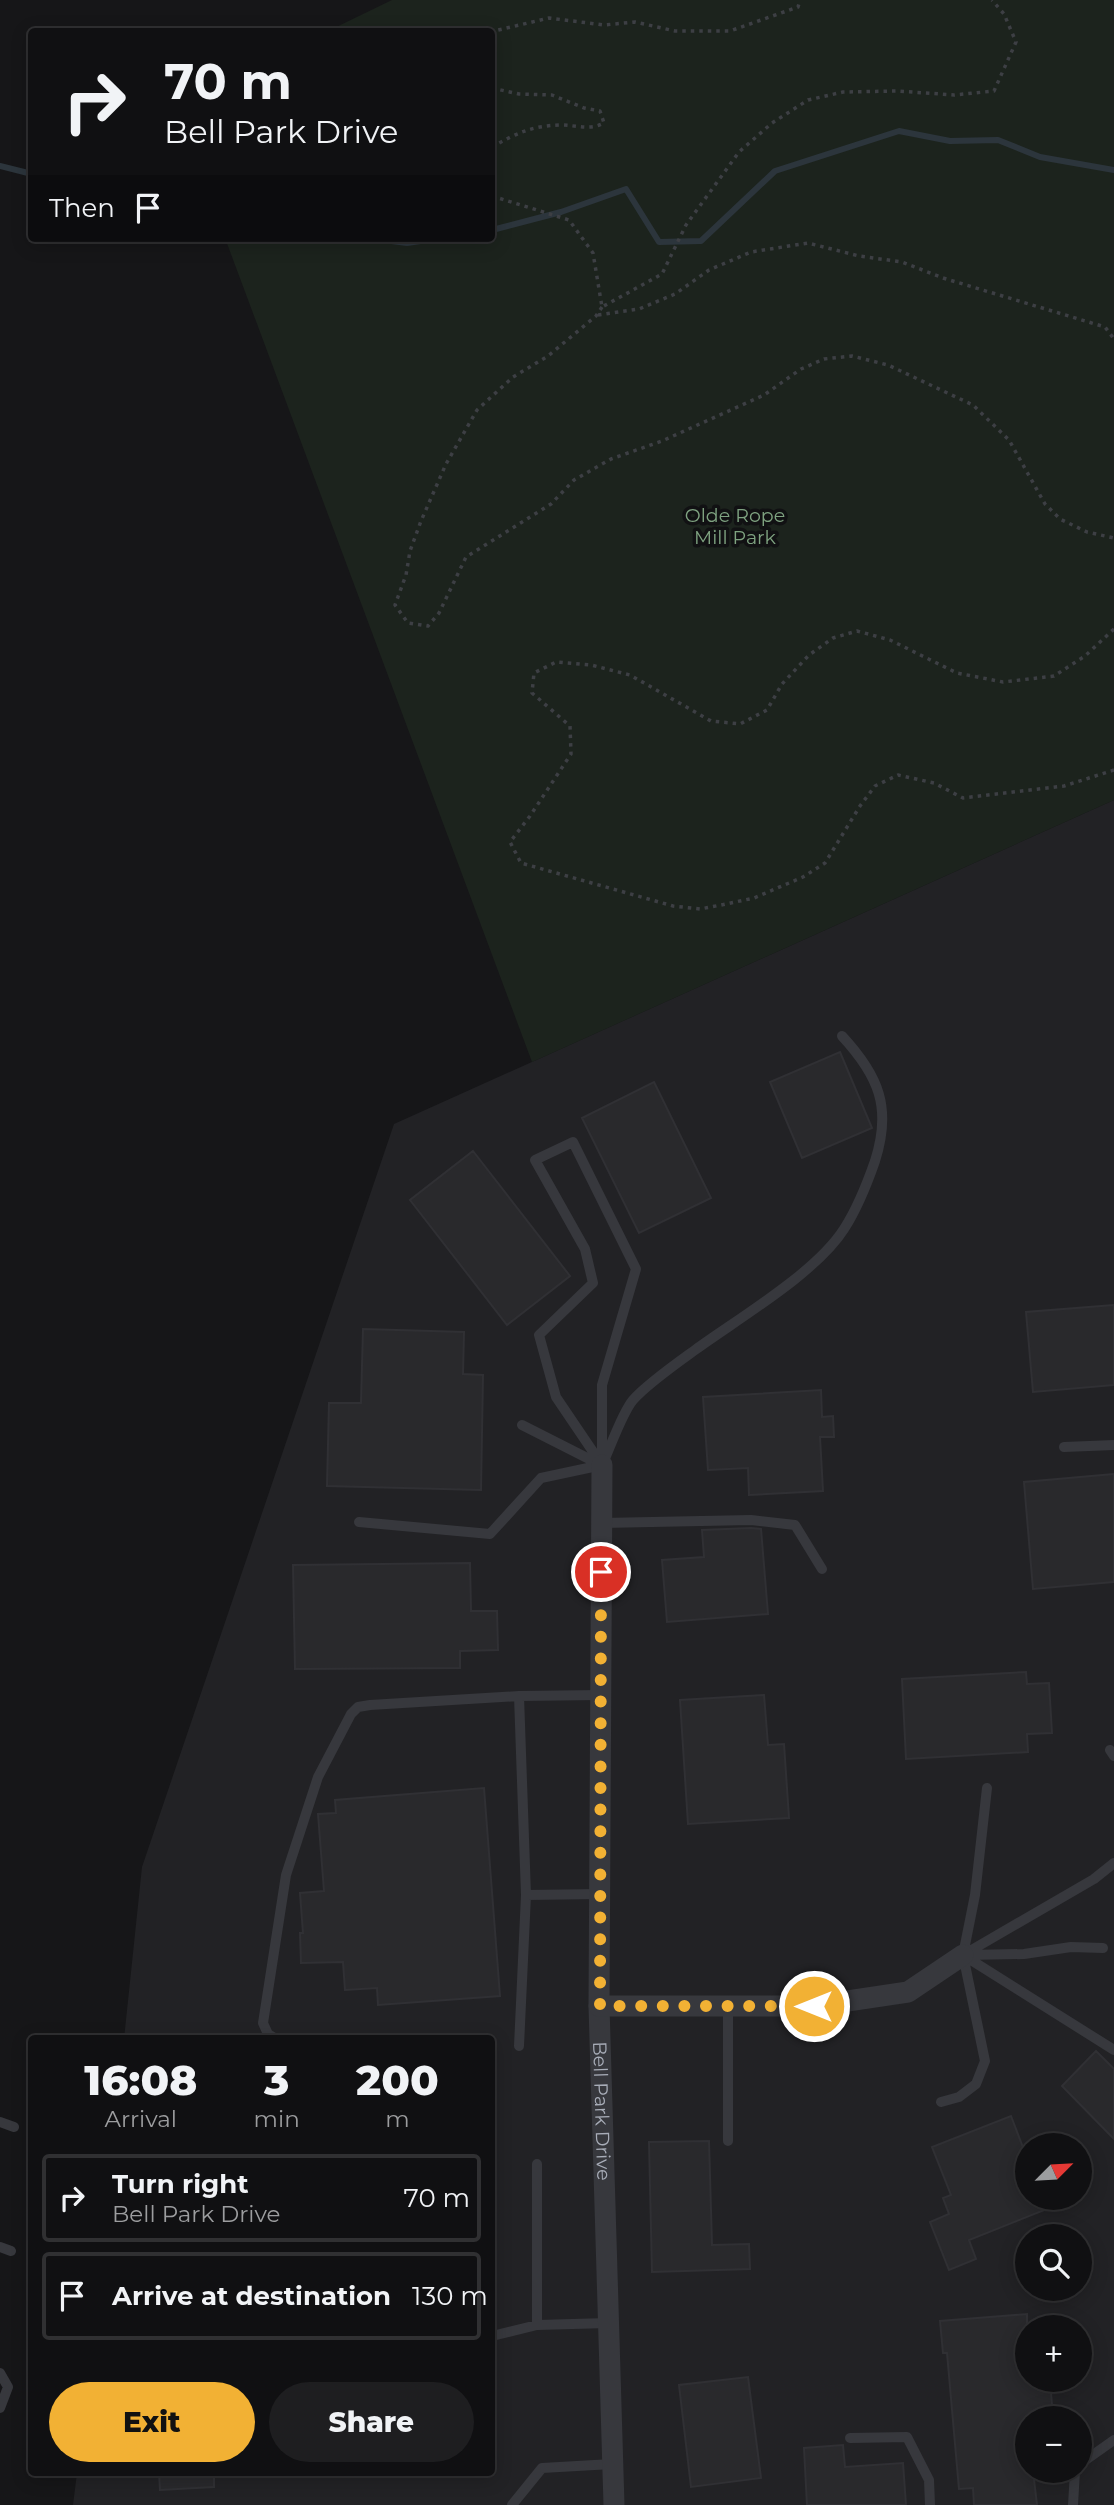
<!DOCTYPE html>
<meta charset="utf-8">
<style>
:root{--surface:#101012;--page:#1e1e20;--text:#f1f3f6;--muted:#9c9d9f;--line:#303032;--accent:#f2b134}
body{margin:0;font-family:Montserrat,sans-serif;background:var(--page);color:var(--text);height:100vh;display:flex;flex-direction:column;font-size:26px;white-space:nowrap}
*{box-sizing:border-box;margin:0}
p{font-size:23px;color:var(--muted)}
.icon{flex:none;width:38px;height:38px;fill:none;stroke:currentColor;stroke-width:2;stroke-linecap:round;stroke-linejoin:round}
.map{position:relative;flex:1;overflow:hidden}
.side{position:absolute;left:28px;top:2035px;width:467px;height:441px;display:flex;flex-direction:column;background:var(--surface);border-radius:7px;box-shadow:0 4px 18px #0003,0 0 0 2px var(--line)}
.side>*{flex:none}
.top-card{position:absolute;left:28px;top:28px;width:467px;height:214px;border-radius:7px;box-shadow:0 4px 18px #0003,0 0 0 2px var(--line);background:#101012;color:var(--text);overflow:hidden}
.needle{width:46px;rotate:66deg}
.controls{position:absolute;left:1015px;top:2133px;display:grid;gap:14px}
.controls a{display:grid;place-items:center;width:77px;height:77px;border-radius:50%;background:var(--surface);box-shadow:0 4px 18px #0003,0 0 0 2px var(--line);font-size:35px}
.pin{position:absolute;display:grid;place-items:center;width:60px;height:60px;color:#fff;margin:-30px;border:4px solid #fff;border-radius:50%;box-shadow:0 2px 7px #0007}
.me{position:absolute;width:77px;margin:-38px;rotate:270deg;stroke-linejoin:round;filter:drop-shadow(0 0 5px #0008)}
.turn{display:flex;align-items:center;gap:24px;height:147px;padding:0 21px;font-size:32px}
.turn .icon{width:91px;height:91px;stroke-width:2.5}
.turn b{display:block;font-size:49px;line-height:60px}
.then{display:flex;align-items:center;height:66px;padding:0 21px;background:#0003;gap:14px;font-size:26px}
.eta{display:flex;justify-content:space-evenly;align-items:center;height:119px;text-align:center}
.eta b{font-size:42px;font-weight:800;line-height:49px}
.button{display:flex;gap:14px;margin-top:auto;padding:14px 21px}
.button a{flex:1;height:80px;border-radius:42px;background:var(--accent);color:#111;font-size:28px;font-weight:800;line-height:80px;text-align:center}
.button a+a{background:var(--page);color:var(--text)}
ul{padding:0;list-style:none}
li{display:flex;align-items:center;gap:21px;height:88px;margin:0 14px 10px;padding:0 7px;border:4px solid var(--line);border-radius:7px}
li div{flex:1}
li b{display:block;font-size:26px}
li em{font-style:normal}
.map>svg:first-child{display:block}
.built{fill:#222225;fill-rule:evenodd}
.green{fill:#1c231d}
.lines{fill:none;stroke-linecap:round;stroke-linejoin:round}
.stream{stroke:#2c353c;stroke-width:6}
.building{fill:#29292c;stroke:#303034;stroke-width:2}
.path{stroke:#3d3f44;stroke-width:3.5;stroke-dasharray:3.5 5;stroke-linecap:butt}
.lane{stroke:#37383d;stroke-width:10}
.street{stroke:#37383d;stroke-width:21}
.route{stroke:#f2b134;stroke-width:12;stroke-dasharray:0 21.6}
.labels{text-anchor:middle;stroke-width:7;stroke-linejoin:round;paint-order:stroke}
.park-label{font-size:19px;fill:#7fa381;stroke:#111113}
.street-label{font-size:19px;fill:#a8adb8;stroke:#111113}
</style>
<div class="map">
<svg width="1114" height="2505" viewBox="0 0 1114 2505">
<rect width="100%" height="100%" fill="#161618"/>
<path class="built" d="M1114,800V2505H73L77,2473H492V2039H124L142,1867L394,1124ZM1027,2146H1080V2198H1027ZM1027,2236H1080V2289H1027ZM1027,2328H1080V2380H1027ZM1027,2418H1080V2471H1027Z"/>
<path class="green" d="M392,0H1114V800L532,1062L225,238H492V32L328,31Z"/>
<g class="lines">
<path class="stream" d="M0,166L32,174
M492,230L561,212L626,189L659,242L701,241L775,171L899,131L950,141L998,140L1040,157L1114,170
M368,238L407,243L441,238"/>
</g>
<path class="building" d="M840,1052L872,1128L802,1158L770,1082Z
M654,1082L711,1198L639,1233L582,1118Z
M473,1151L570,1276L507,1325L410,1200Z
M1114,1305V1385L1033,1392L1026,1312Z
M363,1329L464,1332L463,1374L483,1375L481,1490L327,1486L329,1403H361Z
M821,1390L822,1417L833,1416L834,1437H820L823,1491L749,1495L748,1468L708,1470L703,1397Z
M1114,1474V1582L1033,1589L1024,1482Z
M751,1528L761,1529L768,1614L667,1622L662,1560L704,1557L702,1530Z
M470,1563L471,1611H497L498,1650L460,1651V1668L295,1669L293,1565Z
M1026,1672L1027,1684L1049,1683L1052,1733L1027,1734L1028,1752L906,1759L902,1679Z
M764,1695L768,1745L784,1744L789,1818L688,1824L680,1700Z
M484,1788L500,1996L378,2005L377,1988L345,1990L343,1962L301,1963L300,1933H303L300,1893L324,1891L318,1814L336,1813L335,1800Z
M1096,2051L1114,2069V2139L1062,2086Z
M1011,2116L1027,2158V2198L1072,2199L969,2240L976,2259L949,2270L930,2222L949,2214L943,2198L951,2195L932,2147Z
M709,2141L712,2245L749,2244L750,2269L652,2272L649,2142Z
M1027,2314V2380H1050L1053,2418H1027V2471H1033L1037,2505H974L973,2488L959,2489L947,2353H943L940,2321Z
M748,2377L761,2478L691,2487L679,2385Z
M843,2445L845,2467L903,2463L906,2505H807L804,2448Z
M159,2473H214V2487L160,2490Z"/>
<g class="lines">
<path class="path" d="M490,32L549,18L604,25L635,22L675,31H730L798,7L800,0
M492,88L519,94L552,95L584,108L600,111L604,123C589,131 577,125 560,125C531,126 517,133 492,147
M492,196L569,220L593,253L602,307L662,274L686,225L739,152L772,123L808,100L843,92L898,91L954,95L994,91L1016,42L1004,14L992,0
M602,307L596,316L548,356L513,377L477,410L446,464L421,521L410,551L406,575L395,605L408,623L428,626L439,613L466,557L551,504L574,480L611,459L662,441L764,395L801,369L824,359L852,356L888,365L973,405L1009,440L1045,504L1060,519L1087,532L1114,538
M598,315L639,309L675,294L709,270L751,252L808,243L859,256L902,262L943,278L1105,327L1114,339
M1114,629L1085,656L1054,676L1003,682L957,673L890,640L857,631L833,638L809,655L782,684L767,710L740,724L711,721L630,675L591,665L556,662L534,673L532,693L570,726L571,754L530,816L510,842L521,863L673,906L700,909L721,905L754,898L803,877L825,863L860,806L875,786L898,775L934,783L963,798L1064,786L1114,770"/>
<path class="lane" d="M573,1142L636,1269L602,1385V1465L556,1397L539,1335L593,1283L585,1249L535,1160Z
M522,1425L599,1464
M1064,1447L1114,1445
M603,1463C611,1446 622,1413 633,1400C647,1384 677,1363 695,1350C739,1318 816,1273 844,1229C857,1209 867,1184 875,1161C892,1108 879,1076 842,1036
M359,1522L490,1534L541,1478L602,1465
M602,1523L751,1520L795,1525L822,1569
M519,1696L526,1895L600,1894
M1110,1750L1114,1756
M963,1955L1114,2050
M963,1955L1094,1879L1114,1863
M966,1955L1024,1954L1071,1947L1103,1948
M728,2006V2141
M276,2039L268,2034L263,2023L286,1875L318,1777L351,1714L358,1707L370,1705L519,1696L601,1695
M519,2046L526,1895
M941,2102L959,2097L976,2084L985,2061L963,1955L975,1895L987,1788
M0,2122L14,2127
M537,2164V2325
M0,2247L11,2251
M492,2336L537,2325L608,2323
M0,2373L8,2387L0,2408
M850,2438L907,2437L929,2480L930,2505
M1080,2464L1114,2440
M512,2505L542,2468L612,2464
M1073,2505L1075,2471"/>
<g class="street">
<path id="s1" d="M602,1465L599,2006L614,2505"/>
<path d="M599,2006H814L908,1992L963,1955"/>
</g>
</g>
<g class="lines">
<path class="route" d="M601,1572L600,2006H814"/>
</g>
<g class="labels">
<g class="park-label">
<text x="735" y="522">Olde Rope<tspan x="735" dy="22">Mill Park</tspan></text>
</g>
<g class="street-label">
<text dy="7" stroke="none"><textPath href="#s1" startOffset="646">Bell Park Drive</textPath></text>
</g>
</g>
</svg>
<div class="controls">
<a><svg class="needle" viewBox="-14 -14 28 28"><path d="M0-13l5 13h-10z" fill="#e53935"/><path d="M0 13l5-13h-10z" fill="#9c9d9f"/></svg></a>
<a><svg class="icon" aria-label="search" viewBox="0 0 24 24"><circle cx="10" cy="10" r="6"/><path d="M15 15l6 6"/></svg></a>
<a>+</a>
<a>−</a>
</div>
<div class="pin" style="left:601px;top:1572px;background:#d93025"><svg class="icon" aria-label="arrive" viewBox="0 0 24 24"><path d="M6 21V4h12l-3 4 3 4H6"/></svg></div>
<svg class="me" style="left:814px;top:2006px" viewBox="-20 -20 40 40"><circle r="17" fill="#f2b134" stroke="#fff" stroke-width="3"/><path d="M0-11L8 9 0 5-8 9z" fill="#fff"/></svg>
<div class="top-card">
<div class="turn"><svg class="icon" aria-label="right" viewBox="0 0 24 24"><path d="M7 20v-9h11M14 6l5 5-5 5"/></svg><div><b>70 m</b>Bell Park Drive</div></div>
<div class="then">Then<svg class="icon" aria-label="arrive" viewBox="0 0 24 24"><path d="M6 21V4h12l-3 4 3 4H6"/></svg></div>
</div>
<section class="side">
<div class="eta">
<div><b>16:08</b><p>Arrival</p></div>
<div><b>3</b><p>min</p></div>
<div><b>200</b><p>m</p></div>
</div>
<ul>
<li><svg class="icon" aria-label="right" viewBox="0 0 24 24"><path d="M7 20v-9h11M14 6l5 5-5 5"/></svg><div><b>Turn right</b><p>Bell Park Drive</p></div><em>70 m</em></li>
<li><svg class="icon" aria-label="arrive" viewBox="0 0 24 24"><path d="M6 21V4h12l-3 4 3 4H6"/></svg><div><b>Arrive at destination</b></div><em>130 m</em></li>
</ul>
<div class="button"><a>Exit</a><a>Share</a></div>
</section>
</div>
